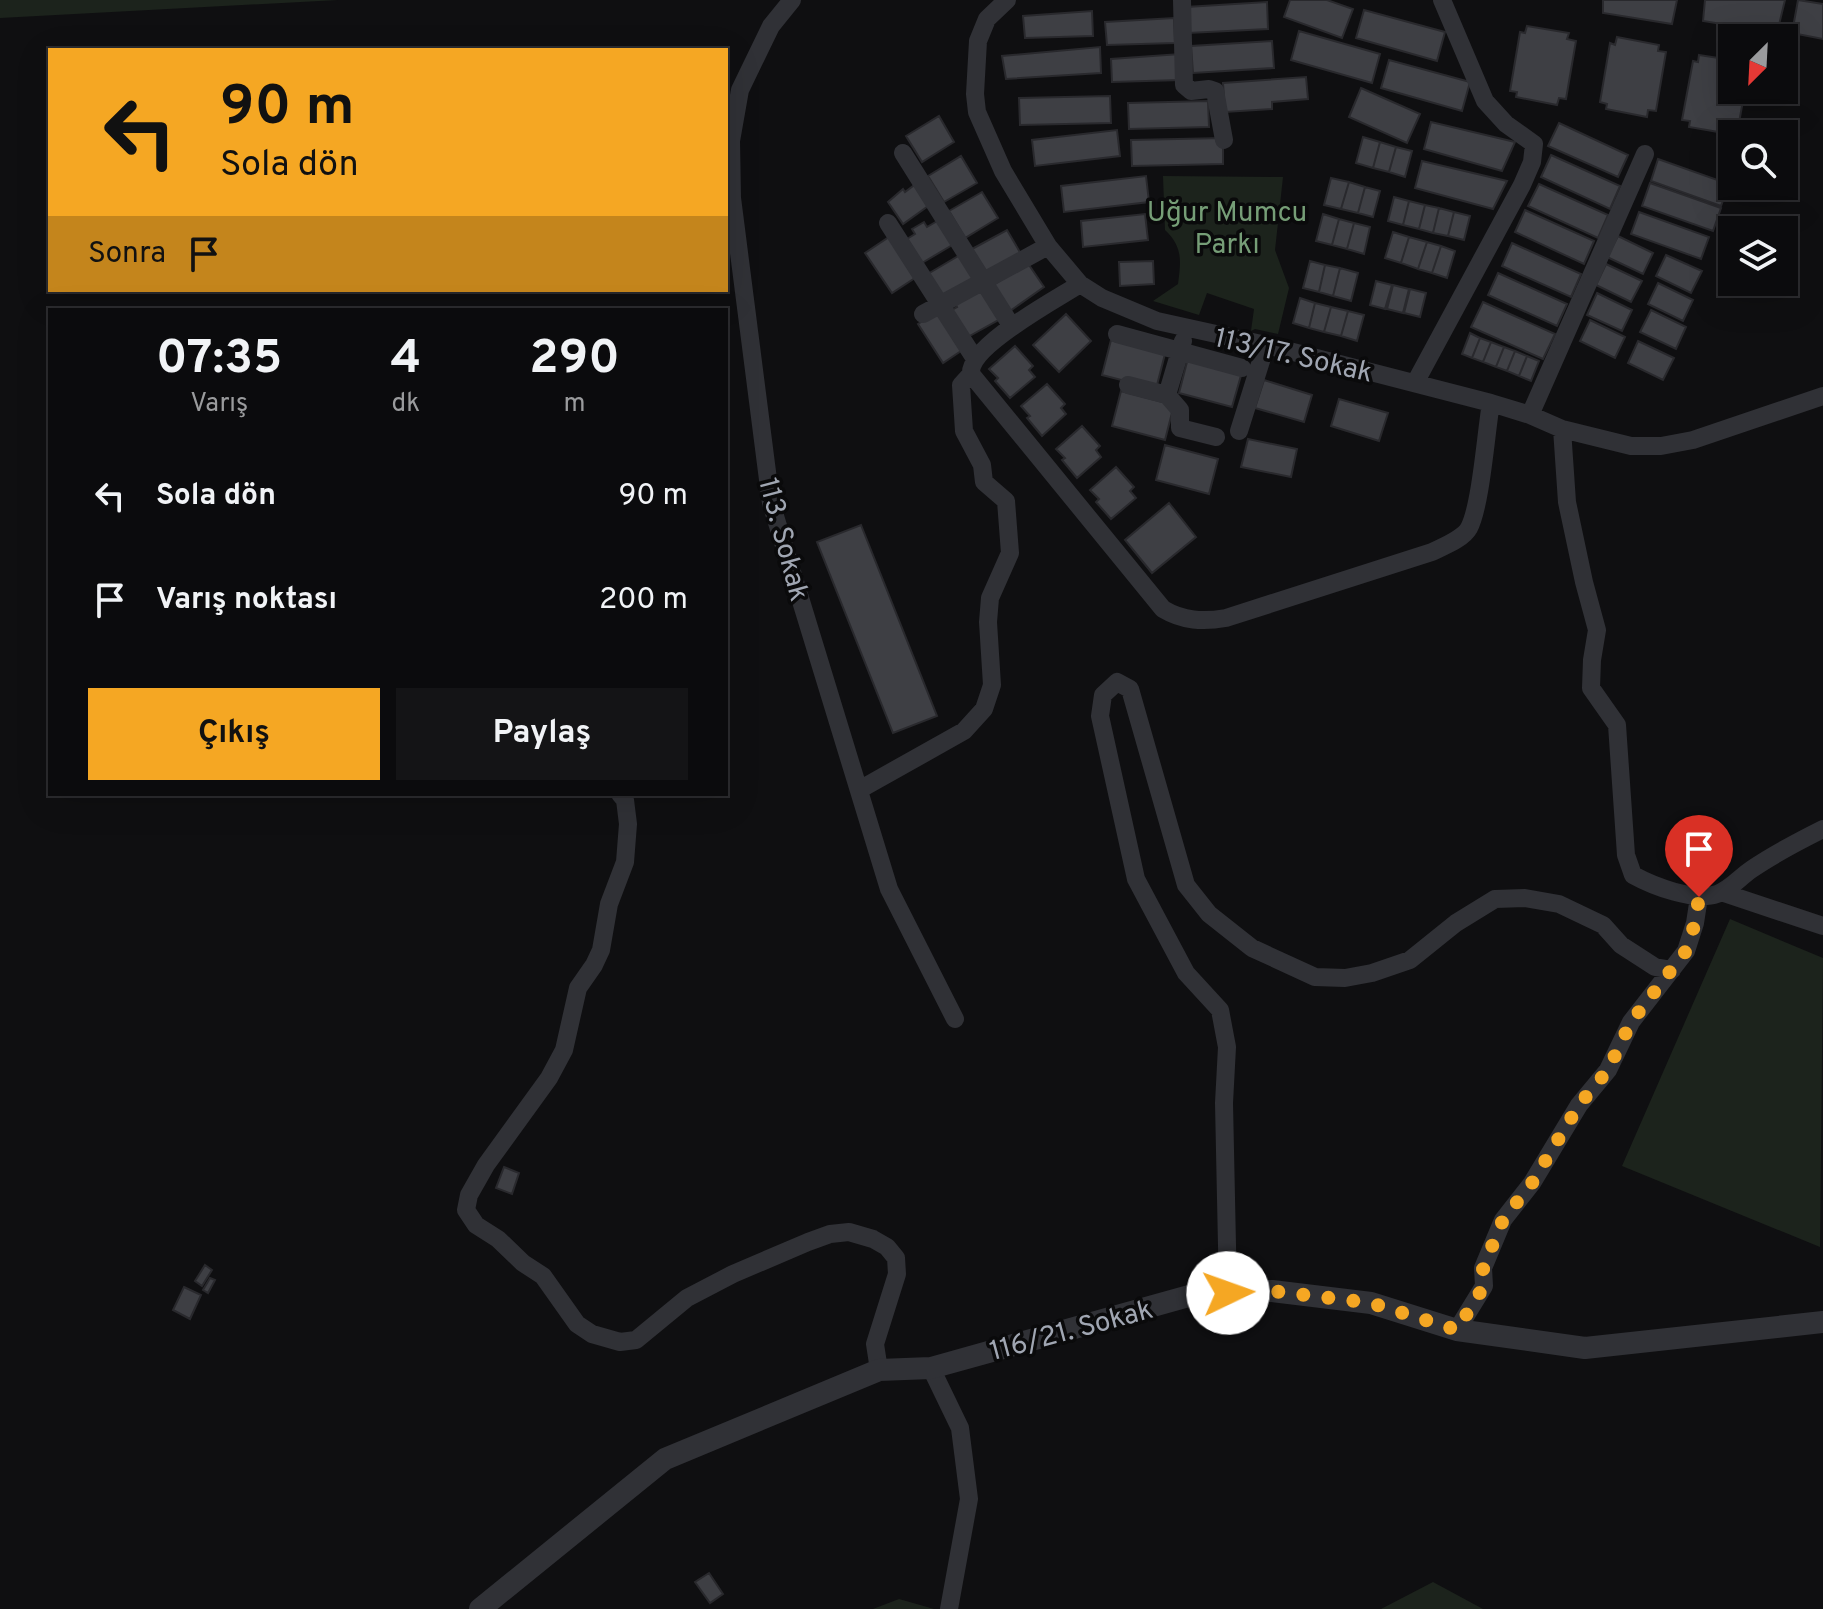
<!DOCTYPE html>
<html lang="tr">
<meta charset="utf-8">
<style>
:root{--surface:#0b0b0d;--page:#141416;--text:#f1f3f6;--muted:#9a9b9d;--line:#2b2b2e;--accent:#f5a723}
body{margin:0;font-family:Overpass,sans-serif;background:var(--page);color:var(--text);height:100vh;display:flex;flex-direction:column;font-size:30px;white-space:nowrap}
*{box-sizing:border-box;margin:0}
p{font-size:26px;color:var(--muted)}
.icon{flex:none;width:44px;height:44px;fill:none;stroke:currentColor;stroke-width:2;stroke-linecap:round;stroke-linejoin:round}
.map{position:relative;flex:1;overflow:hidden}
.side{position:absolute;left:48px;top:308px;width:680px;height:488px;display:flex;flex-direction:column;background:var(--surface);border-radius:0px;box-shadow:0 8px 32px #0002,0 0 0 2px var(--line)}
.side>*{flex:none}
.top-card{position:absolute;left:48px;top:48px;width:680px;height:244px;border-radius:0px;box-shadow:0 8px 32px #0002,0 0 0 2px var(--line);background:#f5a723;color:#111;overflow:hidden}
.needle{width:52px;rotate:204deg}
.fabs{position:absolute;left:1718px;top:24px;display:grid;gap:16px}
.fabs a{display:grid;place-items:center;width:80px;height:80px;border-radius:0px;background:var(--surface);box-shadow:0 8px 32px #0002,0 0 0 2px var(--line);font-size:40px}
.pin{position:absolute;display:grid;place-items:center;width:68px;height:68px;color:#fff;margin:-82px -34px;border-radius:50% 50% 50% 0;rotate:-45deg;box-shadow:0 0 8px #0007}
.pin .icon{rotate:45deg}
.me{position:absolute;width:88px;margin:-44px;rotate:87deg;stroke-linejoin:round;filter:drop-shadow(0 0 6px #0008)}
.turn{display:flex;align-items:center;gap:28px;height:168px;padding:0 40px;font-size:36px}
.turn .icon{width:104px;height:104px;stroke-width:2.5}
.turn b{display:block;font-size:56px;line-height:68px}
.then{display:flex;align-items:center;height:76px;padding:0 40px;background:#0003;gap:16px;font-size:30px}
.eta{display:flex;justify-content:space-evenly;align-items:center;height:136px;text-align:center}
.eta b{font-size:48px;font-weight:700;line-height:56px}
.cta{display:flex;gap:16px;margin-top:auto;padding:16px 40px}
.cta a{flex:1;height:92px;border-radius:0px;background:var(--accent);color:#111;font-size:32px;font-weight:700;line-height:92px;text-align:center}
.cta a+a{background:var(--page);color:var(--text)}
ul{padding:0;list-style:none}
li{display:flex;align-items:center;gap:24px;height:104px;padding:0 40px}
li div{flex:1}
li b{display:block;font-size:30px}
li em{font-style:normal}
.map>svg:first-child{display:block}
.green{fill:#1c231c}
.building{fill:#3e3f44;stroke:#29292d;stroke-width:2}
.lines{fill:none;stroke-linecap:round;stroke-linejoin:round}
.minor{stroke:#303136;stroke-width:18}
.tertiary{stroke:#303136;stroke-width:22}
.route{stroke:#f5a723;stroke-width:14;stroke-dasharray:0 25.2}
.labels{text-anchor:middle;stroke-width:7;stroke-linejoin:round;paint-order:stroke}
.park-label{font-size:28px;fill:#769e77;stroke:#0a0a0b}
.street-label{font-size:28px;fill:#a0a6b2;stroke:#0a0a0b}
</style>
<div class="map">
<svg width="1823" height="1609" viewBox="0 0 1823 1609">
<rect width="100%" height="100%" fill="#0f0f11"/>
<path class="green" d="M0,0H338L0,18Z
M1163,176L1283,177L1275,250L1289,288L1278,334L1255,329L1251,331L1254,309L1207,293L1199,315L1153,301L1178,284C1181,261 1183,247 1165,230Z
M1730,919L1823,958L1820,1247L1622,1166Z
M1433,1582L1483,1609H1381Z
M899,1599L934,1609H873Z"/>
<path class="building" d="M1290,0H1327L1353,9L1342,38L1284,17Z
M1603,0H1677L1672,24L1603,13Z
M1705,0H1785L1777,33L1703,21Z
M1798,0L1823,4V39L1792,33Z
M1267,2L1268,29L1188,33L1186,7Z
M1364,10L1445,32L1437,61L1356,38Z
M1092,11L1093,36L1025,38L1023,16Z
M1174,18L1175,43L1107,45L1105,22Z
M1527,26L1569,33L1567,39L1576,41L1566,99L1559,98L1557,105L1516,97L1517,92L1510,91L1520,32L1525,33Z
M1299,31L1380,54L1372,83L1291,60Z
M1617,37L1659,45L1658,51L1666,52L1656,111L1648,110L1647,117L1606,109L1607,104L1600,102L1610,43L1615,45Z
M1272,41L1274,68L1193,73L1191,46Z
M1100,47L1101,73L1006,79L1002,56Z
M1180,54L1181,80L1112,82L1111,59Z
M1699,55L1732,60V90H1745L1738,128L1731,127L1730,134L1689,127L1690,121L1682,120L1693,61L1698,62Z
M1389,60L1470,82L1462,111L1381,88Z
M1306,77L1308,99L1272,102V109L1225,112L1223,83Z
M1361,88L1420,114L1407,143L1349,117Z
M1110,96L1111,123L1020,125L1019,98Z
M1208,101L1209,127L1129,129L1128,103Z
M939,116L954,142L922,162L906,136Z
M1431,122L1515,142L1502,171L1424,149Z
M1559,123L1628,155L1618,177L1548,146Z
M1117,130L1120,156L1035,166L1032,140Z
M1363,137L1380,142L1373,168L1356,163Z
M1223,138V164L1132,166L1131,140Z
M1380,142L1396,147L1389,172L1373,168Z
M1396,147L1412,151L1405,177L1389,172Z
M1551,155L1620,186L1610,209L1541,177Z
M961,156L977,183L944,202L928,176Z
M1658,159L1729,184L1721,206L1651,181Z
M1422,161L1507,181L1493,209L1415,188Z
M1146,176L1149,202L1064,212L1061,186Z
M1331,178L1349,182L1341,209L1324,205Z
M1349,182L1365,187L1358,213L1341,209Z
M917,183L931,204L903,224L888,202L903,189L905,192Z
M1650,183L1721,208L1713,231L1642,206Z
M1539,184L1608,215L1598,238L1528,206Z
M1365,187L1380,191L1373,217L1358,213Z
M982,192L998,218L965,238L949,211Z
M1394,197L1409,201L1403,225L1388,221Z
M1409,201L1425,205L1419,229L1403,225Z
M1425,205L1439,208L1433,233L1419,229Z
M1439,208L1454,212L1448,236L1433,233Z
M1525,210L1594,241L1584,264L1515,232Z
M1454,212L1470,216L1464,240L1448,236Z
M1639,212L1709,237L1701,259L1631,234Z
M1145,214L1148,240L1083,247L1081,221Z
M1323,214L1339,219L1332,245L1316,241Z
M1339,219L1354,223L1347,249L1332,245Z
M939,220L954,244L922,263L907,239L915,234L912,229L924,222L927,227Z
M1354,223L1370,227L1364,254L1347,249Z
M1007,230L1021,254L986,274L972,249Z
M1393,232L1409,237L1401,263L1385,258Z
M892,235L918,276L892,293L865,253Z
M1618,236L1653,253L1643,274L1607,257Z
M1409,237L1427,242L1418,269L1401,263Z
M1427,242L1441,246L1432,273L1418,269Z
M1512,243L1581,274L1571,297L1502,266Z
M1441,246L1455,251L1447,278L1432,273Z
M960,255L974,279L939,299L926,275Z
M1666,255L1702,271L1691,293L1656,276Z
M1153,261L1154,284L1120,286L1119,262Z
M1310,261L1325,265L1319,292L1303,288Z
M1027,262L1044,287L1010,311L992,286Z
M1606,264L1642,281L1631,302L1596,285Z
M1325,265L1340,268L1333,296L1319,292Z
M1340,268L1358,273L1351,301L1333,296Z
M1498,273L1567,304L1557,326L1488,295Z
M1376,281L1392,285L1385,309L1370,305Z
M1658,283L1693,300L1683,321L1648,304Z
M1393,285L1409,289L1403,313L1387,309Z
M986,289L1002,318L966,338L950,311L957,307L955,303Z
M1410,289L1426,293L1420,317L1404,313Z
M1597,293L1632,310L1622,331L1587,315Z
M1300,298L1315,303L1309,328L1293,323Z
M1483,302L1555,334L1543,359L1471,327Z
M1315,303L1331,307L1324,332L1309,328Z
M1331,307L1348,311L1341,336L1324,332Z
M939,310L964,349L943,363L918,324Z
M1651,310L1686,327L1676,349L1640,332Z
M1348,311L1364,315L1357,341L1341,336Z
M1066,314L1091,341L1059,372L1033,345Z
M1590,320L1625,337L1615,358L1580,341Z
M1470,333L1480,338L1472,358L1462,354Z
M1480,338L1491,342L1483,362L1472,358Z
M1111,340L1165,354L1156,389L1102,375Z
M1638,341L1674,358L1663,380L1628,363Z
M1491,342L1504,347L1496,367L1483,362Z
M1015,346L1033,366L1029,370L1035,377L1010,398L995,381L998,378L989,369Z
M1504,347L1515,351L1507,371L1496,367Z
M1515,351L1527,356L1519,376L1507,371Z
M1527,356L1539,361L1531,381L1519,376Z
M1188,358L1242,372L1232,407L1179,393Z
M1264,380L1312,395L1304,422L1255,408Z
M1047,384L1065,404L1061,408L1066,414L1042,436L1027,418L1030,416L1021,406Z
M1121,391L1174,405L1165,440L1112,426Z
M1339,399L1388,413L1379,441L1331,426Z
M1082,426L1100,446L1096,450L1101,457L1077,478L1062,460L1065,458L1056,449Z
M1248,439L1297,449L1291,477L1241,467Z
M1165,445L1218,459L1209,494L1156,480Z
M1116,467L1134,487L1130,491L1136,498L1111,519L1096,502L1099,499L1090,490Z
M1169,503L1196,537L1152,573L1125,540Z
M861,525L937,716L893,733L817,542Z
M504,1167L519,1173L512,1194L496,1188Z
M205,1265L212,1270L202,1286L195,1281Z
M210,1278L215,1280L208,1293L203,1290Z
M184,1287L201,1295L190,1319L173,1310Z
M709,1573L723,1594L710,1603L695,1582Z"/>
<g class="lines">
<path class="minor" d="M792,0L771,26L740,90L731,141L732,198L771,503L889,889L955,1019
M1007,0L987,19L978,41L975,94L977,112L1003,171L1048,246L1080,284L1102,298L1157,321L1266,345L1491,403L1530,415L1562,429L1631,446H1661L1693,440L1823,396
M1182,0L1184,85L1191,91L1209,89L1215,91L1224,140
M903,153L1012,327
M888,223L975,359
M1080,284C1057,299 968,346 971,374L1163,609C1183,621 1203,622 1226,618L1432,552C1444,546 1463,539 1469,528C1481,505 1486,432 1491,403
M923,314L1048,246
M1117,334L1242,368
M1415,383L1522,185L1532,162L1534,144L1506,124L1485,101L1442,0
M1128,385L1167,395L1183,341
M1167,395L1180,410V428L1216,437
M1530,415L1645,154
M1562,429L1567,502L1584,582L1597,630L1592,660L1591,688L1617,725L1626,855L1633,875C1653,886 1694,902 1717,894C1731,889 1740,877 1752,869C1774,854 1799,841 1823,829
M1239,431L1266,345
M859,790L964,731L984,709L992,685L988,622L990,598L1010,553L1006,501L984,482L982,465L964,431L961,385L971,374
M620,794L625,800L628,824L625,862L609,904L601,950L594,965L578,988L564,1050L549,1078L486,1165L469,1195L466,1210L476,1225L498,1239L523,1263L543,1276L577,1324L592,1334L620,1342L636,1340L687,1298L733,1274L808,1242L830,1234L849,1232L873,1239L887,1247L896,1258L897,1274L875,1344L879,1370
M1721,892L1823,926
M1228,1293L1224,1103L1227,1047L1220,1010L1186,973L1136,879L1100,716L1103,695L1117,682L1130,689L1186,885L1209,914L1252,948L1315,977L1345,978L1372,973L1410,960L1456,923L1495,899L1525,898L1559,904L1603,925L1621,945L1655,967L1672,970
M1457,1330L1484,1286L1483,1268L1503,1220L1532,1183L1579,1105L1608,1070L1631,1022L1686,951L1695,923L1699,897
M931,1368L960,1428L969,1499L949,1609"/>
<path class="tertiary" d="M480,1609L665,1459L879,1370L931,1368L1196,1294L1272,1291L1371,1303L1457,1330L1585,1348L1823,1322"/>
</g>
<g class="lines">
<path class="route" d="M1228,1293L1272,1291L1371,1303L1457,1330L1484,1286L1483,1268L1503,1220L1532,1183L1579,1105L1608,1070L1631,1022L1686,951L1695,923L1699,897"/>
</g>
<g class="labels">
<g class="park-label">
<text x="1227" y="221">Uğur Mumcu<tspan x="1227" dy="32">Parkı</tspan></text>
</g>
<g class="street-label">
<text transform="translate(1294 354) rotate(13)" y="10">113/17. Sokak</text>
<text transform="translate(785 539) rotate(75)" y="10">113. Sokak</text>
<text transform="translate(1071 1329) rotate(-15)" y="10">116/21. Sokak</text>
</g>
</g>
</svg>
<div class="fabs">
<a><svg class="needle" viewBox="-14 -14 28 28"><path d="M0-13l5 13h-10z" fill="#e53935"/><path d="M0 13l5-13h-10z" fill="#9a9b9d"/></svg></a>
<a><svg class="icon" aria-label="search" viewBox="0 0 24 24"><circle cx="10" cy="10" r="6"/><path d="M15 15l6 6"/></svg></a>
<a><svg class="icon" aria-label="layers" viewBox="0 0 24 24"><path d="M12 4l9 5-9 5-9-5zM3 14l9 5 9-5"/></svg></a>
</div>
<div class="pin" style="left:1699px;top:897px;background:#d93025"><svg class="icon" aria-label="arrive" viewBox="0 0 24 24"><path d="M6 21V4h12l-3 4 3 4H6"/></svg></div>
<svg class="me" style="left:1228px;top:1293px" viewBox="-20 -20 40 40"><circle r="19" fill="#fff"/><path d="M0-13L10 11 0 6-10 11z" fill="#f5a723"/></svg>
<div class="top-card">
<div class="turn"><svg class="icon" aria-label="left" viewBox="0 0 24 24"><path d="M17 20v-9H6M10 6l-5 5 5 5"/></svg><div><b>90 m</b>Sola dön</div></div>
<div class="then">Sonra<svg class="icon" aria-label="arrive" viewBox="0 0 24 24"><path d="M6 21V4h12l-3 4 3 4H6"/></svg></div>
</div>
<section class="side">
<div class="eta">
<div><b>07:35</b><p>Varış</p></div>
<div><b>4</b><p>dk</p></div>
<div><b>290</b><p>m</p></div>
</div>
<ul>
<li><svg class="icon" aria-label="left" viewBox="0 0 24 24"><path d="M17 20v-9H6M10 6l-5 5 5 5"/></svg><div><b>Sola dön</b></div><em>90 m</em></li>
<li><svg class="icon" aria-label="arrive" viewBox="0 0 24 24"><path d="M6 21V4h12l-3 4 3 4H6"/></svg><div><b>Varış noktası</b></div><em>200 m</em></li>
</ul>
<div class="cta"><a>Çıkış</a><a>Paylaş</a></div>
</section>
</div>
